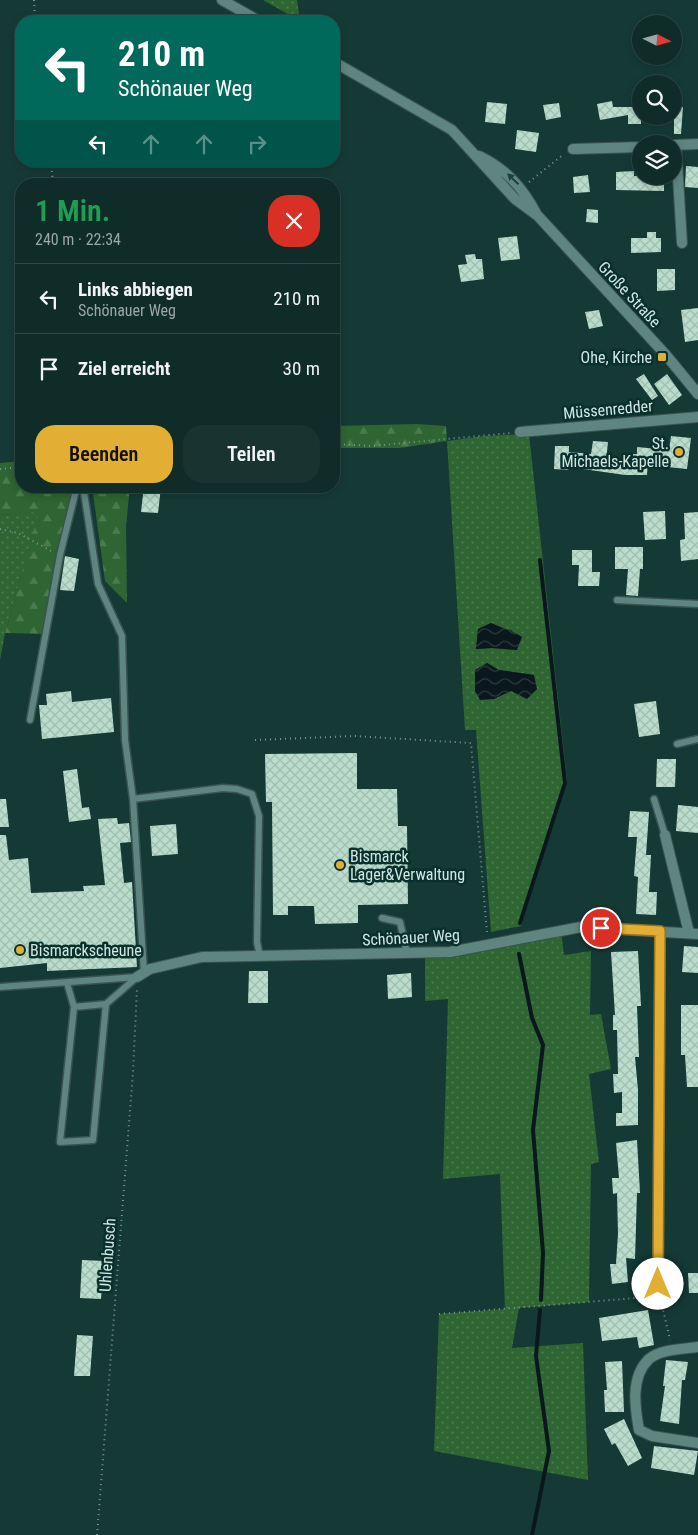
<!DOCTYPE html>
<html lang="de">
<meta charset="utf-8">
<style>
:root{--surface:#102c28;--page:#193430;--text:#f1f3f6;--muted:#9ca7a8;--line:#304845;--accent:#e2af34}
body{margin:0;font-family:"Roboto Condensed",sans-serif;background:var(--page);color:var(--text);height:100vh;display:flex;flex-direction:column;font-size:19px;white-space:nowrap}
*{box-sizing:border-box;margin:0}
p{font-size:16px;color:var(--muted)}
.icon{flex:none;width:28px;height:28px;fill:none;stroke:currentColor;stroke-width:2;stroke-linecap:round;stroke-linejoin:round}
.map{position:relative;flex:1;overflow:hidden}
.sheet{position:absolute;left:15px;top:178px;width:325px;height:315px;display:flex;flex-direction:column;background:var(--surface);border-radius:20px;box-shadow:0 2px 8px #0003,0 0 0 1px var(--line)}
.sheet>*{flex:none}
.guide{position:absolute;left:15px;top:15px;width:325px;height:152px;border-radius:20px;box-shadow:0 2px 8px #0003,0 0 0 1px var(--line);background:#00695c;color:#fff;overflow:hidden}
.needle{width:32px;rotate:96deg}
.tools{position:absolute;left:632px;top:15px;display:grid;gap:10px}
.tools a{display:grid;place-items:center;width:50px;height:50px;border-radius:50%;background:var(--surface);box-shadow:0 2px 8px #0003,0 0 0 1px var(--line);font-size:25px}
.pin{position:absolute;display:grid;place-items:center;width:42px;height:42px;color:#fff;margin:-21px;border:2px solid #fff;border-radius:50%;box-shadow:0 1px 5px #0007}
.me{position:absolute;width:55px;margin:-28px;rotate:0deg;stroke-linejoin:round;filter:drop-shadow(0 0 4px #0008)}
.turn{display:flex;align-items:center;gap:18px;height:105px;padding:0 20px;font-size:22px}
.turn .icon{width:65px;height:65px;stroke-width:2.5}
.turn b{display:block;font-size:35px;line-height:42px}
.lanes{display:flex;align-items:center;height:48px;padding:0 20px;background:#0003;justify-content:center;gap:25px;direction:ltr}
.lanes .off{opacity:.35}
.round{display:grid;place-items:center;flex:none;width:52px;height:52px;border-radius:20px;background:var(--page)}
.headline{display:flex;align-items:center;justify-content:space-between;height:85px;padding:0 20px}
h1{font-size:30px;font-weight:600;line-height:38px;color:#1e9e55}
.button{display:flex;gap:10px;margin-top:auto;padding:10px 20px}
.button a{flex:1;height:58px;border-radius:20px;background:var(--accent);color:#111;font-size:20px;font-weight:600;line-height:58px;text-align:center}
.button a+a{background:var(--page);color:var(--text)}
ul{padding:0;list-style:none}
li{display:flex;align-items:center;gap:15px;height:70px;padding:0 20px;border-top:1px solid var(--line)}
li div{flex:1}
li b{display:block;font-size:19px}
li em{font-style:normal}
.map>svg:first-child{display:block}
.grass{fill:url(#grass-dots);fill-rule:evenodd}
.forest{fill:url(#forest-firs)}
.water{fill:url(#water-waves)}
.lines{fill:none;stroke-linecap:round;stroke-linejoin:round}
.stream{stroke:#0a181e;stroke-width:4}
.building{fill:url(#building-cross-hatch)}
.service-casing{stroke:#3a5350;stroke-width:9}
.minor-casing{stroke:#3a5350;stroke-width:12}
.tertiary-casing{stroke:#3a5350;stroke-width:12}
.path{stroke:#7c9894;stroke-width:2;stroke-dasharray:1 4;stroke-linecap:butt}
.service{stroke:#5f8580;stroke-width:6}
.minor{stroke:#5f8580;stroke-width:10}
.tertiary{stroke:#5f8580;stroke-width:10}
.oneway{fill:#1a413d}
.route-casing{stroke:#937222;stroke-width:12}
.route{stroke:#e2af34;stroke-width:9}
.poi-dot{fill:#e2af34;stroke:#09302c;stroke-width:2}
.labels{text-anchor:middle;stroke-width:5;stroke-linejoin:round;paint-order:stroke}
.street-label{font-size:16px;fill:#d2e6e2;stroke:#09302c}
.poi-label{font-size:16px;fill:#d2e6e2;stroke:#09302c;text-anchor:end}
</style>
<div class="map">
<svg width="698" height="1535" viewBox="0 0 698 1535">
<defs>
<pattern id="grass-dots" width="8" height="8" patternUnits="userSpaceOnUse" patternTransform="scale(1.25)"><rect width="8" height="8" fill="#2e6532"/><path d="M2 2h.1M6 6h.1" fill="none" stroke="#4b7b4f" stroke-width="1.8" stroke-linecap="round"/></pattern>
<pattern id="forest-firs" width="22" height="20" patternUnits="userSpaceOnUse" patternTransform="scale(1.25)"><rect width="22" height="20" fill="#2e6532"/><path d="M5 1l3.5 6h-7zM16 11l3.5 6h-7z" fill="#4b7b4f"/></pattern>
<pattern id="water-waves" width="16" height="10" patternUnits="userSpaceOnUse" patternTransform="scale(1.25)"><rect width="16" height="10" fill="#0a181e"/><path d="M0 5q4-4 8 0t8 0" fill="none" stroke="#2d3a3e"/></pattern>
<pattern id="building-cross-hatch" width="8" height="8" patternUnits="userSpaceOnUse" patternTransform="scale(1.25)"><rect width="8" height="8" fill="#badccc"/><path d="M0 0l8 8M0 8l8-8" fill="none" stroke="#a1beb1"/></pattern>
</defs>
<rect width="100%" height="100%" fill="#153a36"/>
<path class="grass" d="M263,0H297L300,21Z
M529,434L567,781L521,926L491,932L476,730H465L447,441L485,436ZM491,623L504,629L512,630L517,650L492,648L476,649L478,629ZM487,663L499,670L534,675L494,699Z
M40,511L5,633L0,660V515Z
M561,931L564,955L591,951L590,1015L601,1014L611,1069L589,1074L599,1162L591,1164L589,1302L519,1308L512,1348L583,1343L588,1480L434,1451L439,1314L505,1309L500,1174L443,1179L448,999L425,1001V953Z"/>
<path class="forest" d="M417,424L446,426L447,441L400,448H334V426Z
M21,461V486H73L46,634L5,633L39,512L0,515V463Z
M92,486H130L126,526L127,603L105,581Z"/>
<path class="water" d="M491,623C502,628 512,630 522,637L517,650L492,648L476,649L478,629Z
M487,663L499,670L534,675L537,689L527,699L511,691L494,699L480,700L475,691V670Z"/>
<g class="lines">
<path class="stream" d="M520,923L565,783L540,560
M519,954L532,1018L543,1045L533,1130L543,1253L541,1300
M532,1535L549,1451L536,1356L540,1310"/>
</g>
<path class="building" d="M612,101L613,107H641V124H628V115L600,120L597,104Z
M487,102L507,104L505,124L485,122Z
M559,103L561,117L546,120L543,105Z
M674,106L683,107L681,134H674Z
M517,130L539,133L536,152L515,149Z
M686,166L698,167V188L685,187Z
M634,171V176H664V191L616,190V172Z
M588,175L590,192L574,193L573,177Z
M587,209L598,210V223L586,222Z
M647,232H656V238H661V252L631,253V238H647Z
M517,236L520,259L501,261L498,238Z
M475,254L476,259H482L484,279L461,282L458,265L467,264L465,255Z
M657,269H675V290L657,291Z
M698,308V340L685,342L681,310Z
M599,310L603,326L589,329L585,312Z
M644,374L658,396L652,400L636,379Z
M667,374L682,395L669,405L654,384Z
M671,436L691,438L687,469L667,467L668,461L648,460L647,475H625L569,467L568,470L554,469L555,446H569V452L591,454L593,441L608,442L606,461L632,463L633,454H637V447L669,450Z
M144,486L161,487L158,513L141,512Z
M665,511L666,539L645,540L643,512Z
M698,512V559L681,561L680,540L685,539L684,513Z
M615,547H643V569H640L638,596L626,595L628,569H615Z
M572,550H592V572H600L599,586H578L579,565H572Z
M65,556L79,559L74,591L60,590Z
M71,691L72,702L111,698L114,732L42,739L39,705H47L46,694Z
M656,701L660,734L639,737L634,704Z
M357,753V789H397L398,826H407L408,904L358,905V923L315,924L314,906H288V915H273L272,802H266L265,754Z
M657,759H676L675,787H656Z
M77,769L82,808L89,807L91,819L69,822L63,771Z
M0,799H6L9,827H0Z
M678,805L698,807V833L676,831Z
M630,811L649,812L646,855H651L649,892H657L656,915L636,914L638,877L634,876L637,837H628Z
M117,818L118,824L129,823L131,842L120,843L124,883L132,882L137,967L47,971V963L0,968V835H6L9,860L28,858L31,893L84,891L83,886L105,885L98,819Z
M176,824L178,854L152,856L150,826Z
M684,946L698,947V973L682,972Z
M638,951L641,1006H637L639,1057H635L638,1090V1125L616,1126V1113H622V1092L614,1093L613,1074H618L617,1030H613V1015H615L611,952Z
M249,971H268V1003H248Z
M411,973L412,997L388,999L387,975Z
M681,1005H698V1087H687L685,1055H681Z
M637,1140L640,1193H637L635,1259L626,1258L628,1282L612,1284L610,1264H616L618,1234L617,1193L613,1194L612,1178H619L616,1143Z
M82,1260L104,1261L101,1299L80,1298Z
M688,1273H698V1293H689Z
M648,1310L654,1345L639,1348L637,1337L602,1341L599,1318Z
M77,1335L93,1336L90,1376H74Z
M666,1360L688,1362L685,1380H682L679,1424L660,1421L665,1386H663Z
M622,1361L624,1412H605L604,1390H607L605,1362Z
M624,1419L642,1458L628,1466L615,1443L612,1445L604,1429Z
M654,1446L698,1451L694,1475L651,1468Z"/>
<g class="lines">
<g class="service-casing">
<path id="service" d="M83,486L98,584L122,636L125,740L133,799L144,973
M617,600L698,604
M30,720L60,555L77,486
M677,744L698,739
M133,799L223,788L237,789L252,794L259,816L257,942L260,957
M654,799L665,835
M382,918L400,922L407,953
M67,983L74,1007
M0,987L137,977
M106,1004L74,1007L60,1142L93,1140L106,1004L137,977"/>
</g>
<g class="minor-casing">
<path id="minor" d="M674,145L698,144
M676,145L682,243
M573,149L641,147
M520,432L698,417
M665,835L689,933
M137,977L150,969L202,957L450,952L581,927L698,934
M658,1284L660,931
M698,1347C684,1349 660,1349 649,1359C630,1377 635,1408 639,1430L652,1436L698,1443"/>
</g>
<g class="tertiary-casing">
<path id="tertiary" d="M222,0L259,21
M334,62L452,130L515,199L538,216L666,355L698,394
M479,156C506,169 522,187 536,213"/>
</g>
<path class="path" d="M34,0L35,21
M51,161L53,184
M529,182L564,154
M334,444L372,446L511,433
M0,469L21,467
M93,491L110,486
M0,529L18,533L51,551
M255,740L354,736L471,743L487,933
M660,1296L670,1340
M439,1314L660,1296
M97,1535L133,1072L137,989"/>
<use href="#service" class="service"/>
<use href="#minor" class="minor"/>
<use href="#tertiary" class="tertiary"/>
</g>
<defs><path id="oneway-solid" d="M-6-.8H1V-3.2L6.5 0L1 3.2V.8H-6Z" transform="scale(1.25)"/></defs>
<use class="oneway" href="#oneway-solid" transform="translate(513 179) rotate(-136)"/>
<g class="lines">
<g class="route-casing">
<path id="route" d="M601,928L660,931L658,1284"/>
</g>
<use href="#route" class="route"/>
</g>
<g class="poi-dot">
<rect x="657" y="352" width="10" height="10" rx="2.5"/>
<circle cx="679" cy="452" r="5"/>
<circle cx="340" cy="865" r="5"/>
<circle cx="20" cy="950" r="5"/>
</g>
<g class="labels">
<g class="street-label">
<text transform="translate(630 294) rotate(47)" y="6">Große Straße</text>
<text transform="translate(608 409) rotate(-5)" y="6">Müssenredder</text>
<text transform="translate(411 937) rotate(-3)" y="6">Schönauer Weg</text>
<text transform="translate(107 1255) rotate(-86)" y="6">Uhlenbusch</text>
</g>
<g class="poi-label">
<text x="652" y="363">Ohe, Kirche</text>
<text x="669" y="449">St.<tspan x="669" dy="18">Michaels-Kapelle</tspan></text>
<text x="350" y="862" text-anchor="start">Bismarck<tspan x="350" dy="18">Lager&amp;Verwaltung</tspan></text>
<text x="30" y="956" text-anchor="start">Bismarckscheune</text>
</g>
</g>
</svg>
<div class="tools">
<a><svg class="needle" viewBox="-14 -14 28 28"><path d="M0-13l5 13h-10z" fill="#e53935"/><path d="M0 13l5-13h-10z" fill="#9ca7a8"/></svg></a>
<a><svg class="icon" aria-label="search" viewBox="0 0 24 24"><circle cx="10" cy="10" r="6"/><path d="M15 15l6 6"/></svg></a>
<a><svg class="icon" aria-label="layers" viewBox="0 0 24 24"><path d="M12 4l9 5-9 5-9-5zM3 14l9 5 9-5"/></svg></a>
</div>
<div class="pin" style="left:601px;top:928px;background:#d93025"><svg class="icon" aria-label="arrive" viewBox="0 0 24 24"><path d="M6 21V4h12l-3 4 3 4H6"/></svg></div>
<svg class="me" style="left:658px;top:1284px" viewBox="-20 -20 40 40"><circle r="19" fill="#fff"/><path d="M0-13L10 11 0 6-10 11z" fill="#e2af34"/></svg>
<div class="guide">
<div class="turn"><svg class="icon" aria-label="left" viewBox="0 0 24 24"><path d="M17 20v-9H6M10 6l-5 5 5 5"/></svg><div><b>210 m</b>Schönauer Weg</div></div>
<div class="lanes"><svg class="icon" aria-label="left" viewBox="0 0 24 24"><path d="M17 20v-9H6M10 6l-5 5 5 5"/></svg><svg class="icon off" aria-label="ahead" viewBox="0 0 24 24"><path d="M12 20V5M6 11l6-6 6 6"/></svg><svg class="icon off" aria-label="ahead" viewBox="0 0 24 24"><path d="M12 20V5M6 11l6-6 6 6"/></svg><svg class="icon off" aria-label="right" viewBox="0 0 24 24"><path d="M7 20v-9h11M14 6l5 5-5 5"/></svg></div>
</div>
<section class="sheet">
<div class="headline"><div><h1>1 Min.</h1><p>240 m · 22:34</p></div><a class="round" style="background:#d93025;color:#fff"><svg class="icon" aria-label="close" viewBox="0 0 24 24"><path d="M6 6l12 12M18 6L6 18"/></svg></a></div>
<ul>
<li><svg class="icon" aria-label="left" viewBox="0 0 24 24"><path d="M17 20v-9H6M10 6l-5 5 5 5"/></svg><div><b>Links abbiegen</b><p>Schönauer Weg</p></div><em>210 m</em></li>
<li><svg class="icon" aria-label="arrive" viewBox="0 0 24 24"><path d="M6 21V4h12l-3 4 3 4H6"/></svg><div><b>Ziel erreicht</b></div><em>30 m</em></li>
</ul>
<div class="button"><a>Beenden</a><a>Teilen</a></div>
</section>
</div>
